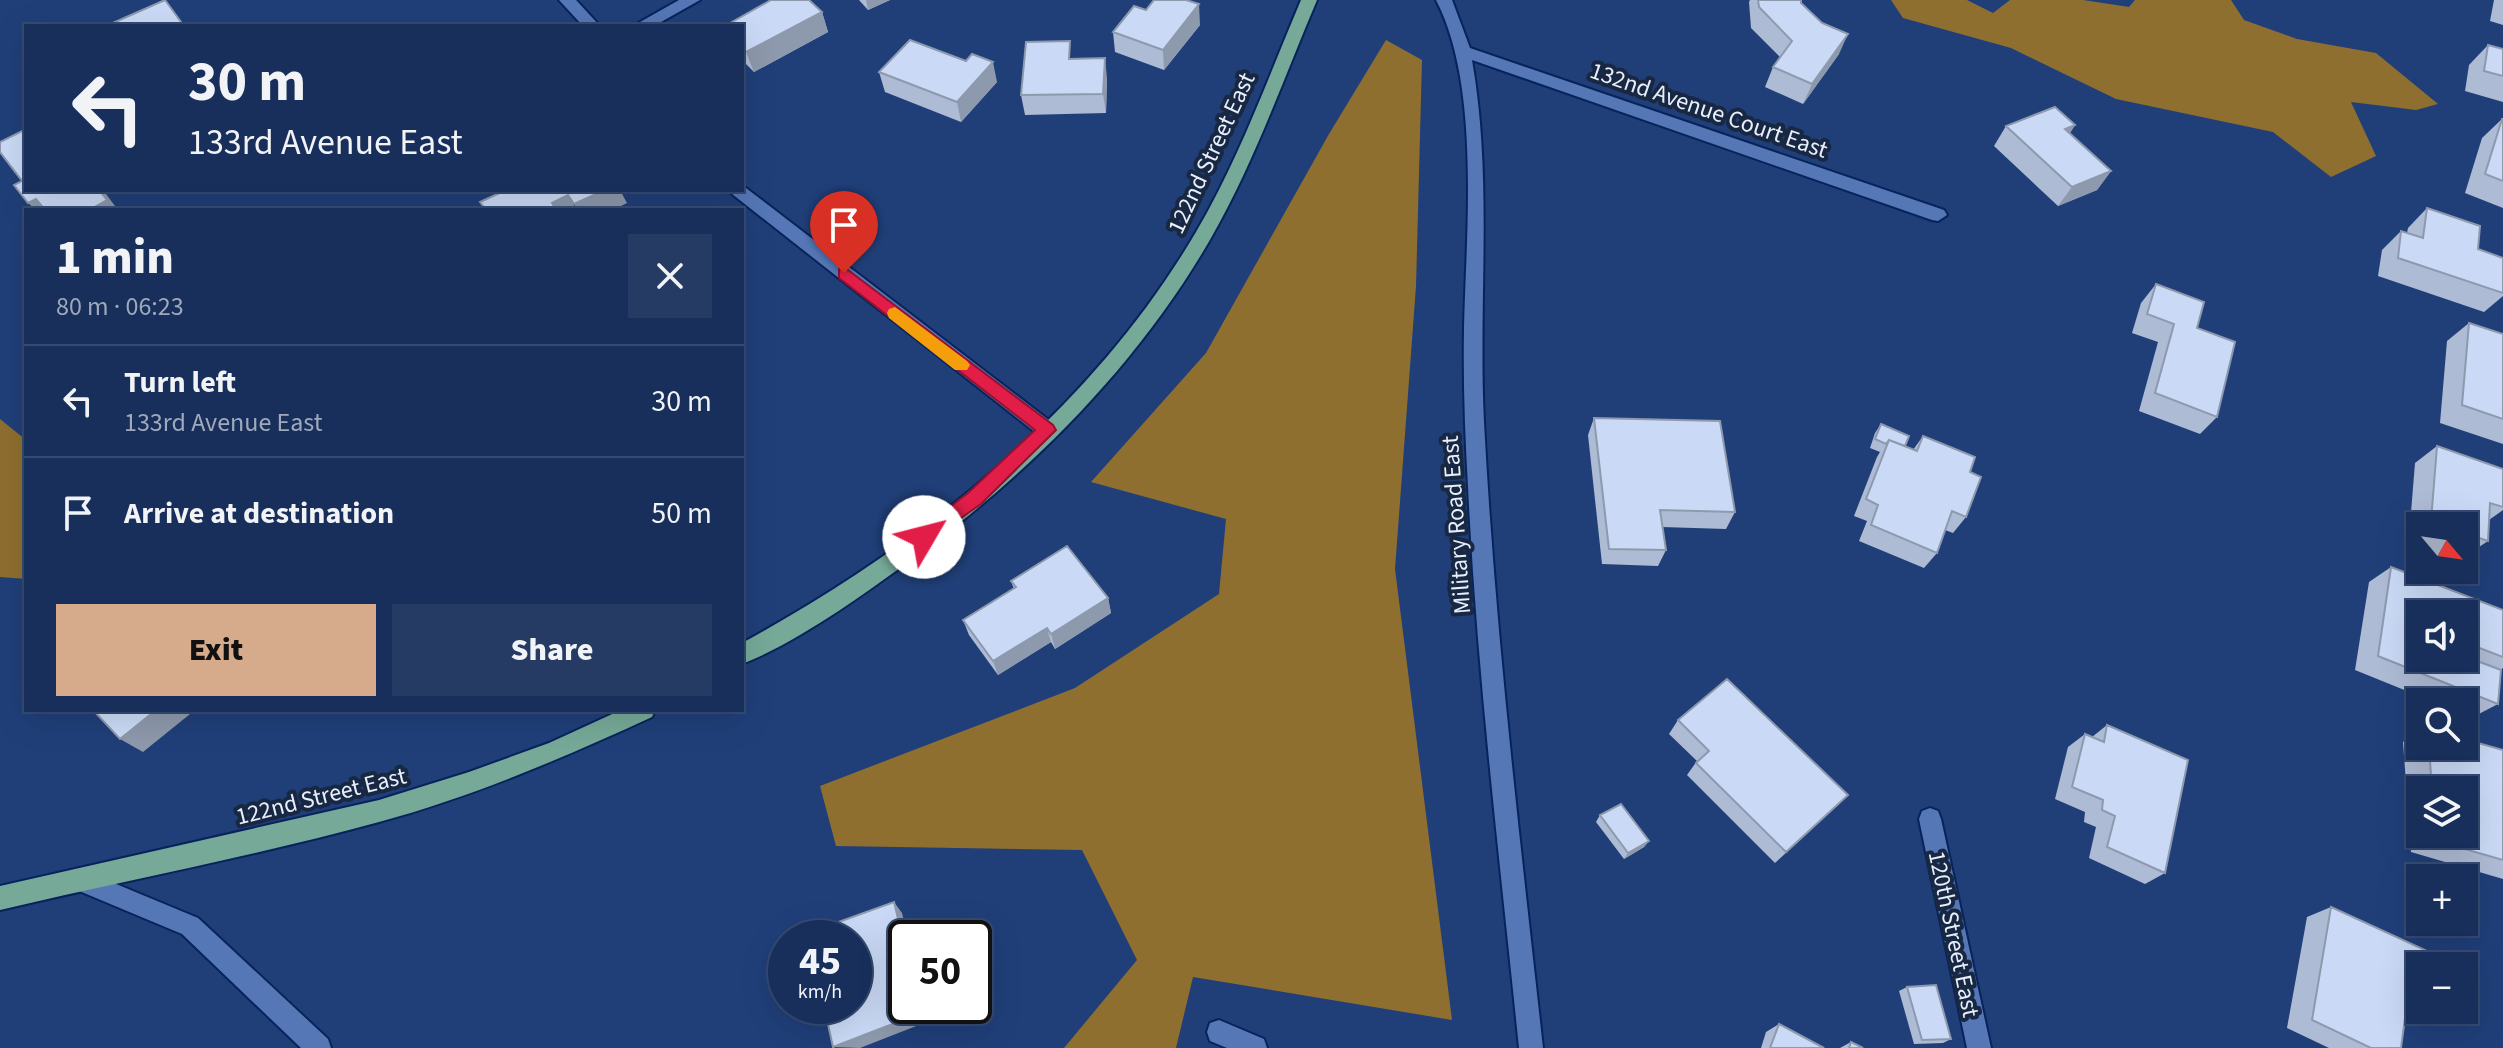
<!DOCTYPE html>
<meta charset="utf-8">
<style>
:root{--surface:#182f5b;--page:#253b64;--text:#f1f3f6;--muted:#9fa9bb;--line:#364a71;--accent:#d6ab8b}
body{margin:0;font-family:"Source Sans 3",sans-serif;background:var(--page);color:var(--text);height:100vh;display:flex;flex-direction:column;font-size:30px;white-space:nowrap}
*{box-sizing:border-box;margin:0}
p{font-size:26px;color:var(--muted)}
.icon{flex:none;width:44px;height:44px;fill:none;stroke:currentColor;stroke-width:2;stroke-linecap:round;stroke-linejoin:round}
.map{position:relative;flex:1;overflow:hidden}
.side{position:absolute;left:24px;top:208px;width:720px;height:504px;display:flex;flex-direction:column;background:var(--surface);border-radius:0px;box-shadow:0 8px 32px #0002,0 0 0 2px var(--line)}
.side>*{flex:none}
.guide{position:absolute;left:24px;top:24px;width:720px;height:168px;border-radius:0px;box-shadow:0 8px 32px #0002,0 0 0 2px var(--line);background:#182f5b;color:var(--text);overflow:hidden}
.needle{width:52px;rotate:119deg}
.tools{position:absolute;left:2406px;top:512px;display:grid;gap:16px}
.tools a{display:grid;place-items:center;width:72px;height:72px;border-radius:0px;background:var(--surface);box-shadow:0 8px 32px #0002,0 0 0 2px var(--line);font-size:40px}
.speed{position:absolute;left:768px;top:920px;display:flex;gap:16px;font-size:40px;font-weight:700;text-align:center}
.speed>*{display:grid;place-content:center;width:104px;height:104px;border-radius:50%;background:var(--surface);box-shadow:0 8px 32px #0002,0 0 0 2px var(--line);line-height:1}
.speed small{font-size:20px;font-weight:400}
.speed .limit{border:4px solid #111;border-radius:12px;background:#fff;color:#111}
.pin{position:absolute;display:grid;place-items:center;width:68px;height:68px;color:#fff;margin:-82px -34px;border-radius:50% 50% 50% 0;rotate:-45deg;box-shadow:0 0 8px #0007}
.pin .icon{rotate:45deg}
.me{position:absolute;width:88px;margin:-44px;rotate:53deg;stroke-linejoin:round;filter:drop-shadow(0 0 6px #0008)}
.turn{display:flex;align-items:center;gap:28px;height:168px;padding:0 32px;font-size:36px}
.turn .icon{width:104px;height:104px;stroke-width:2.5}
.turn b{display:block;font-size:56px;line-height:68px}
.round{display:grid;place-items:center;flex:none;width:84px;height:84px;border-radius:0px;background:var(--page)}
.head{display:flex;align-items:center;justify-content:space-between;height:136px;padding:0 32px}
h1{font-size:48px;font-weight:800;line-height:60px}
.primary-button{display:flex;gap:16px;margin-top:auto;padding:16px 32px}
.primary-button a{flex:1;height:92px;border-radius:0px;background:var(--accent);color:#111;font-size:32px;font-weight:800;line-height:92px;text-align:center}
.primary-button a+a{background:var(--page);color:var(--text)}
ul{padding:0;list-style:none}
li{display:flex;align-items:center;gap:24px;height:112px;padding:0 32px;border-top:2px solid var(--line)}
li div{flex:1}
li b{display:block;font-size:30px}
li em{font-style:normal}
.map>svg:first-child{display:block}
.forest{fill:#8f6f30}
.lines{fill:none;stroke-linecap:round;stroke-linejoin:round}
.minor-casing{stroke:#07235b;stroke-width:4}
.major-casing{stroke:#07235b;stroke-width:4}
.minor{fill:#5577b6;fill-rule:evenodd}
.major{fill:#76a998;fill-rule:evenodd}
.wall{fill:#aebbd4;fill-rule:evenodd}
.shaded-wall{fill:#8d99ac}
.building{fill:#cadaf6;stroke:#8d99ac;stroke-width:2}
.route{fill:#e11d48;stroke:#92132f;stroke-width:2}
.slow{fill:#f59e0b}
.labels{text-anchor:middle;stroke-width:8;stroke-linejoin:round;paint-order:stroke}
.street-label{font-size:24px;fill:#e7effd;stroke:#192842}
</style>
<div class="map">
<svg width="2503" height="1048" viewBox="0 0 2503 1048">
<rect width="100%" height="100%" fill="#203f79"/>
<path class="forest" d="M1891,0H1967L1993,13L2010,0H2083L2129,7L2135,0H2231L2244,20L2297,39L2376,53L2438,104L2416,110L2351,102L2376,156L2331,177L2273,132L2116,99L2011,48L1903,18Z
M1386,40L1422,60L1416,286L1395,569L1452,1020L1193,977L1176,1048H1064L1137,960L1082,850L836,846L820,786L1075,688L1219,594L1226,519L1091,482L1206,353L1329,134Z
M0,419L26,440V579L0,577Z"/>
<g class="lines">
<g class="minor-casing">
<path id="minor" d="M559,0H576L600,26H583Z
M679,0H700L654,26H633Z
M1436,0H1452L1470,48L1944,210L1947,215L1938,221L1932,220L1472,60C1493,180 1478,301 1484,422C1495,632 1520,840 1543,1048H1519C1500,861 1477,674 1468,487C1465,434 1463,382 1464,329C1466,233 1481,86 1436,0Z
M742,185L1054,424L1057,430L1054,436H1040L732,194L729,190H742Z
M1930,808L1938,811L1941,819L1991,1048H1967L1919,819L1922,811Z
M80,869L198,918L328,1039L331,1048H301L182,934L72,888L68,880L72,872Z
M1219,1020L1264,1039L1267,1048H1227L1210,1041L1207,1032L1210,1023Z"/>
</g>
<g class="major-casing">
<path id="major" d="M1301,0H1317C1283,80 1254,163 1211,238C1137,367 1027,476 907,563C860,597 796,643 742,664V643C921,545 1091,411 1196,232C1239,159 1268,78 1301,0Z
M621,710H655L652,717C563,758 474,796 379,822C255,856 126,880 0,910V886L379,800L469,772L549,743Z"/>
</g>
<use href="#minor" class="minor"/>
<use href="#major" class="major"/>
</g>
<path class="wall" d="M859,0H890L868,10Z
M1750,0H1801V3L1839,54L1803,104L1765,87L1773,67L1780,57L1751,28L1749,2Z
M2494,0H2503V25L2490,21Z
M822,12L828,32L754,72L742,60V26Z
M1200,25L1164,70L1115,52L1113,32Z
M2488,45L2503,49V102L2465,91L2469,65Z
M1072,59L1107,78L1106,113L1025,115L1021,95Z
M879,72L997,82L961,122L885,92Z
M2502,119H2503V208L2465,193L2482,138Z
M2075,125L2070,133L2111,171L2097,190L2058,206L1994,146L2006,126Z
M2427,208L2478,249L2503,258V296L2484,312L2378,276L2382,250L2401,231L2407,233L2408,228Z
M2156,284L2197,328L2217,417L2200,434L2139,411L2158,342L2132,333L2141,303Z
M2469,323L2503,334V444L2440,423L2447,341Z
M1594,418L1735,512L1726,529L1662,527L1666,550L1658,566L1602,564L1588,435Z
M1881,424L1905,446L1913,450L1923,436L1970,472L1966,517L1953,533L1945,530L1937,553L1924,568L1859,541L1867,521L1854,516L1877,457L1880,452L1870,448L1875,433Z
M2437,446L2503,469V510L2489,520L2488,541L2464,557V526H2420V541L2409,537L2415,463Z
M2391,567L2503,610V668L2500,670L2498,704L2473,717L2464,714V702H2434L2355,670L2369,582ZM2464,614V658H2420Z
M1011,581L1108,598L1111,613L1055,649L1051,642L998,675L969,635L963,620L1014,589Z
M1678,720L1848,795L1775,863L1687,775L1697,761L1669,734Z
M2107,725L2165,873L2145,884L2089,858L2096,827L2084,822L2085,812L2055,799L2068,747L2085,734L2092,737Z
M2420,732V746H2464L2503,750V879L2411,852L2403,742ZM2420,790H2464V834H2420Z
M1600,815L1649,841L1644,847L1624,859L1596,822Z
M2331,907L2420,966V1010L2405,1014L2401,1048H2329L2287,1028L2307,917Z
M1907,987L1951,1039L1943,1043L1914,1044L1899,991Z
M1779,1024L1824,1048H1761L1766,1032Z
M1851,1042L1863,1048H1840Z"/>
<path class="shaded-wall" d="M866,0H890L868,10Z
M1199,4L1200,25L1164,70L1163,50Z
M822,12L828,32L754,72L746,52Z
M1848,34L1839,54L1803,104L1812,84Z
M1105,58L1107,78L1106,113L1103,94Z
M993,62L997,82L961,122L957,102Z
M2075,125L2062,145L2065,129Z
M2111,171L2097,190L2058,206L2072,187Z
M99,190H103L118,210H89Z
M605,190H620L627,203L613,210H578L574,204Z
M568,195L577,210H556L552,203Z
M36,199L48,210H36L28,203Z
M1108,598L1111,613L1055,649L1051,634Z
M1047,628L1051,642L998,675L993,661Z
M156,710H195L143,752L120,739Z
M1649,841L1644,847L1624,859L1628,853Z
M894,902L902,913L908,938H906V952Z
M919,1006H925L929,1021L860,1048L833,1047Z"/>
<path class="building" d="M165,0L184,26H106Z
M771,0H809L822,12L746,52L742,48V26H725Z
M1154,0H1186L1199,4L1163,50L1113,32L1134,6L1146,10Z
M1758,0H1801V3L1822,23L1848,34L1812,84L1773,67L1792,41L1759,7Z
M910,40L966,61L972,54L993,62L957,102L879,72Z
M1070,41L1069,59L1105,58L1103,94L1021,95L1026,42Z
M2488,45L2503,49V76L2484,71Z
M2055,107L2075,125L2065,129L2111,171L2072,187L2006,126Z
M2502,119H2503V181L2485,174Z
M26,129V190H99L107,200L89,210H45L36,199L28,203L14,185L22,181L0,152V142Z
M506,190H605L574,204L568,195L552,203L556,210H486L480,202Z
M2427,208L2480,226L2478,249L2503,258V293L2398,258L2401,231L2423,238Z
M2156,284L2204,302L2197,328L2235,342L2217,417L2155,393L2174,324L2147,314Z
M2469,323L2503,334V419L2462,405Z
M1594,418L1720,421L1735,512L1660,510L1666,550L1609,549Z
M1881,424L1909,436L1905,446L1889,440L1886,444L1875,439Z
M1923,436L1975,457L1970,472L1981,477L1966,517L1952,511L1937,553L1871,525L1878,505L1866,499L1889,440L1917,451Z
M2437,446L2503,469V507L2490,503L2488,541L2464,533V526H2444L2431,521Z
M1067,546L1108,598L1051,634L1047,628L993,661L963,620L1016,587L1011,581Z
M2391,567L2503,610V657L2464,642V614H2420V658H2464V656L2501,670L2498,704L2378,656Z
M1727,679L1848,795L1786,852L1696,763L1709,751L1678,720Z
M93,710H156L120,739Z
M2107,725L2188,760L2165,873L2107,847L2115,816L2102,810L2103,800L2072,787L2085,734L2104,742Z
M2464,739L2503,750V860L2437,841L2436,834H2464V790H2432L2429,746H2464Z
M1621,804L1649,841L1628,853L1600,815Z
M894,902L906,952V1006H919L921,1013L833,1047L824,1006H854V938H809L808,933Z
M2331,907L2436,955L2435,966H2420V1002L2408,996L2401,1048H2371L2312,1020Z
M1936,985L1951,1039L1922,1040L1907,987Z
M1779,1024L1824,1048H1770Z
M1851,1042L1863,1048H1849Z"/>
<path class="route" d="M844,267L1053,425L1056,430L981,504L924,544L918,542L915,537L918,531L968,493L1035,430L839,278V269Z"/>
<path class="slow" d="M895,307L967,361L970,365L967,370H955L889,318L887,313L889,309Z"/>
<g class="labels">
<g class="street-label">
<text transform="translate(1709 110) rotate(19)" y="8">132nd Avenue Court East</text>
<text transform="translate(1211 153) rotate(-65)" y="8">122nd Street East</text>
<text transform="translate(1456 525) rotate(-94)" y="8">Military Road East</text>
<text transform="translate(321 796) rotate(-14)" y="8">122nd Street East</text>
<text transform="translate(1954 934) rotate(78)" y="8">120th Street East</text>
</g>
</g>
</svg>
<div class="tools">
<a><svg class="needle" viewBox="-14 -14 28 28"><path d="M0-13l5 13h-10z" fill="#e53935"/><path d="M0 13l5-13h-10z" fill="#9fa9bb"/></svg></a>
<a><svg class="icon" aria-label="sound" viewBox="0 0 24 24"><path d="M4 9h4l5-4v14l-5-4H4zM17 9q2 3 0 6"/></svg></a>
<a><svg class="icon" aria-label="search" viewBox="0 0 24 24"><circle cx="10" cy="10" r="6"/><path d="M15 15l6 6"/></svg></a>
<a><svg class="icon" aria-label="layers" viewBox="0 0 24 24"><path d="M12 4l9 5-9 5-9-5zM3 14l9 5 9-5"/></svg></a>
<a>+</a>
<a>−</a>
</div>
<div class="speed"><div>45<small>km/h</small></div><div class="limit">50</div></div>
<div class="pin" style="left:844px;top:273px;background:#d93025"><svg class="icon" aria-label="arrive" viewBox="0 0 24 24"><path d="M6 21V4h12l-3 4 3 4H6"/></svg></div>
<svg class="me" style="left:924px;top:537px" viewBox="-20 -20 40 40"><circle r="19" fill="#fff"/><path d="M0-13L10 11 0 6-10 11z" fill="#e11d48"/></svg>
<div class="guide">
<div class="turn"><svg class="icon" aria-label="left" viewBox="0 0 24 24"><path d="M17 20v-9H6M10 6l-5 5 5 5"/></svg><div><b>30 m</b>133rd Avenue East</div></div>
</div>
<section class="side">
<div class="head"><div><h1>1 min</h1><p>80 m · 06:23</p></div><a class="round"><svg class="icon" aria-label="close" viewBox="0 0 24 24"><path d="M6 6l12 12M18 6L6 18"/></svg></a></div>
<ul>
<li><svg class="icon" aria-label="left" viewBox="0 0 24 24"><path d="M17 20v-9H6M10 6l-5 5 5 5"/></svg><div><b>Turn left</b><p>133rd Avenue East</p></div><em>30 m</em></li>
<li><svg class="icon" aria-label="arrive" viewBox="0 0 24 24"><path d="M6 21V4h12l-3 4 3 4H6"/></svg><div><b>Arrive at destination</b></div><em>50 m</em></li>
</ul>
<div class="primary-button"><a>Exit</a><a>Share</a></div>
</section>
</div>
